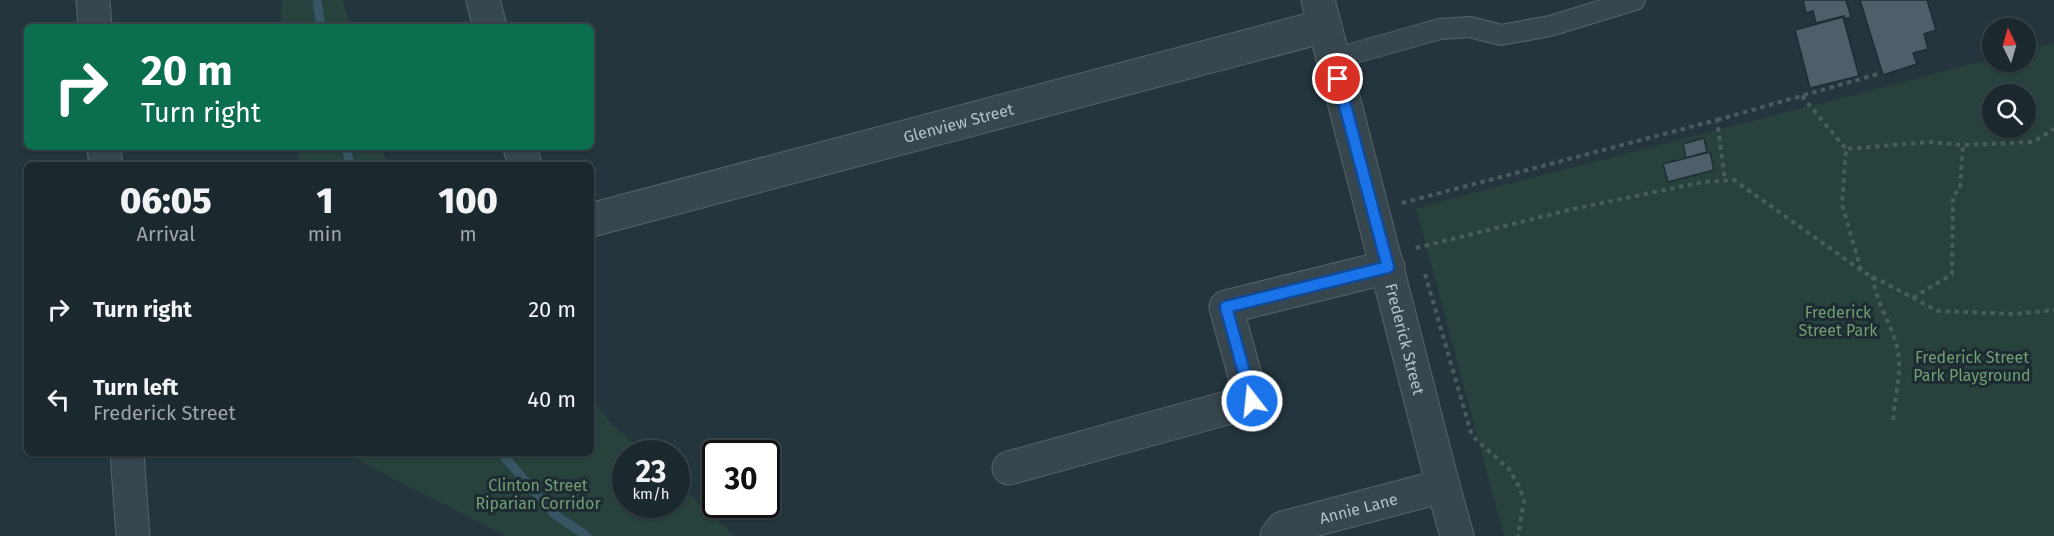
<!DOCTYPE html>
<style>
:root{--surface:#1b282e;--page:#28343a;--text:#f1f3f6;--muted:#a0a6aa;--line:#39444a}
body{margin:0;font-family:"Fira Sans",sans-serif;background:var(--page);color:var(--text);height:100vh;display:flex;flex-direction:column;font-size:22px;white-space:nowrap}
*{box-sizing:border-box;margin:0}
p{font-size:20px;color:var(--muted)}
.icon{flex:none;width:33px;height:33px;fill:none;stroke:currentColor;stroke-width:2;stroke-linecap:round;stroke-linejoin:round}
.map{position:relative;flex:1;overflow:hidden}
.details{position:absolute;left:24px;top:162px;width:570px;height:294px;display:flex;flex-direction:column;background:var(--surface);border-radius:9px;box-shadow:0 2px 4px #0004,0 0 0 2px var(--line)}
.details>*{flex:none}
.hud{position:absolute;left:24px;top:24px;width:570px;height:126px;border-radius:9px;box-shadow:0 2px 4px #0004,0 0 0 2px var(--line);background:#0b6e4f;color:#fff;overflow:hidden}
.needle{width:39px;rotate:355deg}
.tools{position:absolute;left:1982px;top:18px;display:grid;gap:12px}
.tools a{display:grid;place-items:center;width:54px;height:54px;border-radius:50%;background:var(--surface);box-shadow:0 2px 4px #0004,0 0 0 2px var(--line);font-size:30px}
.speed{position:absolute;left:612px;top:440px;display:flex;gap:12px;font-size:30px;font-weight:700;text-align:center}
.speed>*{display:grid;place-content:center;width:78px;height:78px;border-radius:50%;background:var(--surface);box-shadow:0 2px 4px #0004,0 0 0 2px var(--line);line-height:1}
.speed small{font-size:15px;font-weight:400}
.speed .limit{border:3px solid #111;border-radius:9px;background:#fff;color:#111}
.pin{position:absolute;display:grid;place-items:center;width:51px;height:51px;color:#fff;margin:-26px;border:3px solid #fff;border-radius:50%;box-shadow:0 2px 6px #0007}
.me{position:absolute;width:66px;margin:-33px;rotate:344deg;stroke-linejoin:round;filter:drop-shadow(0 0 4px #0008)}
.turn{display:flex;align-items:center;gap:21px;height:126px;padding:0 18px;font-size:27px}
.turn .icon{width:78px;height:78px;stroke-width:2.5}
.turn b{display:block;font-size:42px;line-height:51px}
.eta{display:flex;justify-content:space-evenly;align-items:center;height:102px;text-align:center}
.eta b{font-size:36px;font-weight:800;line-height:42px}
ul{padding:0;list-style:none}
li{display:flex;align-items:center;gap:18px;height:90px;padding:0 18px}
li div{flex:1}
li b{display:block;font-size:22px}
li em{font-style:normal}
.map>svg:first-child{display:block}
.green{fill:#27413d;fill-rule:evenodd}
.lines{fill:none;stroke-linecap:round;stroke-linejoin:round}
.stream{stroke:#385565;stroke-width:9}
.building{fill:#4d6069;stroke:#1f2d35;stroke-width:1.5}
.service-casing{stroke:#56646c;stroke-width:22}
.minor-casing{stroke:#56646c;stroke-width:35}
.path{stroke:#465d5b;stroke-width:4;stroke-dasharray:4.5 4.5;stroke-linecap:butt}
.service{stroke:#38464e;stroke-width:20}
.minor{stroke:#38464e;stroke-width:33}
.route-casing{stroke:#114b97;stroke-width:15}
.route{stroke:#1a73e8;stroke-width:10}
.labels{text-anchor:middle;stroke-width:6;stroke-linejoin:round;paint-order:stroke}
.street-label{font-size:16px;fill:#b4c1c9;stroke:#1d2b33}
.park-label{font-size:16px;fill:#729f72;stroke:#1d2b33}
</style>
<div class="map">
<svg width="2054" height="536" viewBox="0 0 2054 536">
<rect width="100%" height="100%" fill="#24353e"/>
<path class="green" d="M282,0H343L350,27H281Z
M2054,43V536H1504L1416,208L1992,59V62H2025V50ZM1992,94H2025V128H1992Z
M295,147H382L387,165H301Z
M591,397L609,421L644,453H626V504H676L677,483L735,536H505L356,459V453H591Z"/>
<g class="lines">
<path class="stream" d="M317,0L321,27
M346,147L350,165
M501,453L554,514L587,536"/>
</g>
<path class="building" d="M1803,0H1846L1851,17L1845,19L1844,16L1816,23L1813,11L1806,13Z
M1860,0H1927L1936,30L1924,34L1928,49L1913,53L1917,64L1883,75Z
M1843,17L1859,76L1810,88L1795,30Z
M1704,138L1707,152L1686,158L1683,144Z
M1710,152L1714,170L1668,182L1663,164Z"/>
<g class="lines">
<g class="service-casing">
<path id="service" d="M1333,59L1440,29L1470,27L1501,35L1550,26L1635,0"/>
</g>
<g class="minor-casing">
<g id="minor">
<path d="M93,0L95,27"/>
<path d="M483,0L490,27"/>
<path id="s1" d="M1318,0L1443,486L1457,536"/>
<path d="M104,147L106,165"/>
<path d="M520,147L525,165"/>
<path id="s2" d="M591,220L1324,26"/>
<path d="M127,453L133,536"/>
<path d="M1009,468L1252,401L1226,307L1388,267"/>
<path id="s3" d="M1277,536L1283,528L1443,486"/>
</g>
</g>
<path class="path" d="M1802,96L1846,149
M1717,120L1878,74
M1402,203L1717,120L1725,180
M1416,248L1573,209L1703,182L1734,180L1862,271L1938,311L2014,314L2054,310
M1861,270L1842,204L1846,149L1929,142L1963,145L2033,142L2054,129
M1425,274L1472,436L1509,469L1520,488L1524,501L1518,536
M1873,276C1875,300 1889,320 1896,343C1904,369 1894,396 1893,423
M1913,298L1952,274L1953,196L1960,189L1963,145"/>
<use href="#service" class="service"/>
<use href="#minor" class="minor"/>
</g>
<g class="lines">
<g class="route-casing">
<path id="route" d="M1252,401L1226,307L1388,267L1338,79"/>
</g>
<use href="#route" class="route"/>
</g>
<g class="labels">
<g class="street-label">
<text dy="6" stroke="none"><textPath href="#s2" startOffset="380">Glenview Street</textPath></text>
<text dy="6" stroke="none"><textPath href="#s1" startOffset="350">Frederick Street</textPath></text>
<text dy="6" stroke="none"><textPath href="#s3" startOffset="88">Annie Lane</textPath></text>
</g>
<g class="park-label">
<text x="1838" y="318">Frederick<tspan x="1838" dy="18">Street Park</tspan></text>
<text x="1972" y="363">Frederick Street<tspan x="1972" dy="18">Park Playground</tspan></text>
<text x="538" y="491">Clinton Street<tspan x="538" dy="18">Riparian Corridor</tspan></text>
</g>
</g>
</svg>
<div class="tools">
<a><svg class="needle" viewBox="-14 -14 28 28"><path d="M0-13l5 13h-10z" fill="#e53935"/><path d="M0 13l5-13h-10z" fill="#a0a6aa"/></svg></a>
<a><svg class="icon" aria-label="search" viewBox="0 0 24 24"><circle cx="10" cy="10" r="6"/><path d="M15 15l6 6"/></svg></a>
</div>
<div class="speed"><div>23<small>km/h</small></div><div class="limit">30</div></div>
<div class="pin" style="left:1338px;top:79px;background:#d93025"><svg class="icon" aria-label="arrive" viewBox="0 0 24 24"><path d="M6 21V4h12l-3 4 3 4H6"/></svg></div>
<svg class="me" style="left:1252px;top:401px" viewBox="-20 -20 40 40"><circle r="17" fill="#1a73e8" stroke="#fff" stroke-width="3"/><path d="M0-11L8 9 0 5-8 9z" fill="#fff"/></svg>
<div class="hud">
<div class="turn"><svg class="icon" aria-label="right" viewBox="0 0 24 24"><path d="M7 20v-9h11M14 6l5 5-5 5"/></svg><div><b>20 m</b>Turn right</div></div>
</div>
<section class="details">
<div class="eta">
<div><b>06:05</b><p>Arrival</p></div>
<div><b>1</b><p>min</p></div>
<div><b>100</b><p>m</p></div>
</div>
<ul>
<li><svg class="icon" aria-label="right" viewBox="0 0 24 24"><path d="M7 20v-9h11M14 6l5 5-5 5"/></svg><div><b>Turn right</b></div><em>20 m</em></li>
<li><svg class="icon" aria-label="left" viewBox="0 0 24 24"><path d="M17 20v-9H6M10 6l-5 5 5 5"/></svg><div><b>Turn left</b><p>Frederick Street</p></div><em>40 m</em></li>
</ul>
</section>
</div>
